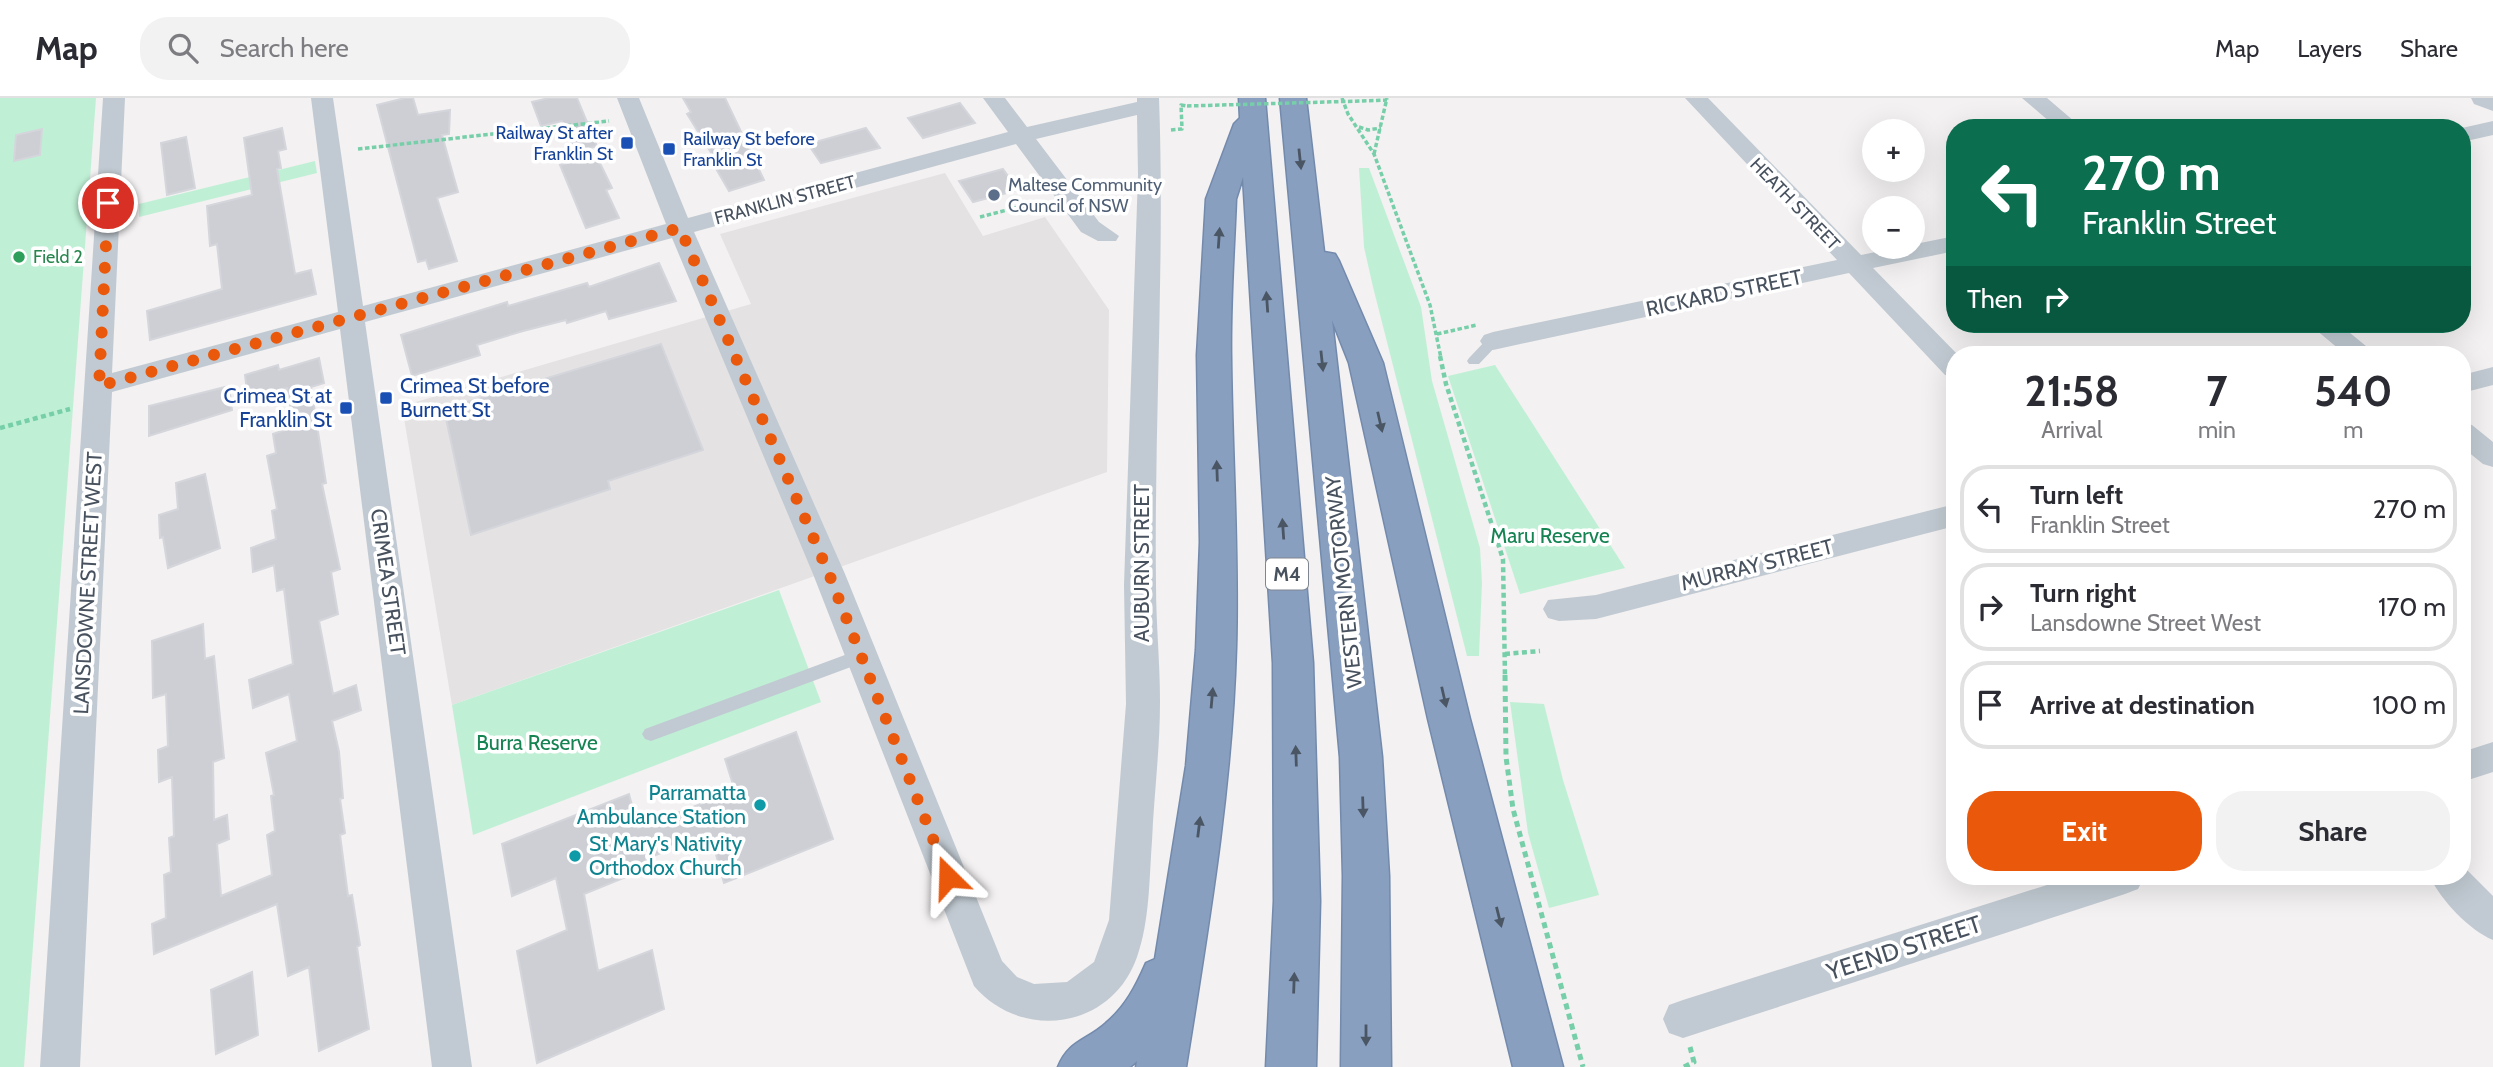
<!DOCTYPE html>
<meta charset="utf-8">
<style>
:root{--surface:#fff;--page:#f2f2f3;--text:#2b2b33;--muted:#7c7c81;--line:#e1e1e2;--accent:#ea580c}
body{margin:0;font-family:Cabin,sans-serif;background:var(--page);color:var(--text);height:100vh;display:flex;flex-direction:column;font-size:26px;white-space:nowrap}
*{box-sizing:border-box;margin:0}
p{font-size:23px;color:var(--muted)}
.icon{flex:none;width:38px;height:38px;fill:none;stroke:currentColor;stroke-width:2;stroke-linecap:round;stroke-linejoin:round}
.map{position:relative;flex:1;overflow:hidden}
.drawer{position:absolute;left:1946px;top:248px;width:525px;height:539px;display:flex;flex-direction:column;background:var(--surface);border-radius:28px;box-shadow:0 7px 28px #0002}
.drawer>*{flex:none}
.top-card{position:absolute;left:1946px;top:21px;width:525px;height:214px;border-radius:28px;box-shadow:0 7px 28px #0002;background:#0b6e4f;color:#fff;overflow:hidden}
.controls{position:absolute;left:1862px;top:21px;display:grid;gap:14px}
.controls a{display:grid;place-items:center;width:63px;height:63px;border-radius:50%;background:var(--surface);box-shadow:0 7px 28px #0002;font-size:35px}
.pin{position:absolute;display:grid;place-items:center;width:60px;height:60px;color:#fff;margin:-30px;border:4px solid #fff;border-radius:50%;box-shadow:0 2px 7px #0007}
.me{position:absolute;width:77px;margin:-38px;rotate:338deg;stroke-linejoin:round;filter:drop-shadow(0 0 5px #0008)}
.turn{display:flex;align-items:center;gap:24px;height:147px;padding:0 21px;font-size:32px}
.turn .icon{width:91px;height:91px;stroke-width:2.5}
.turn b{display:block;font-size:49px;line-height:60px}
.then{display:flex;align-items:center;height:66px;padding:0 21px;background:#0003;gap:14px;font-size:26px}
.eta{display:flex;justify-content:space-evenly;align-items:center;height:119px;text-align:center}
.eta b{font-size:42px;font-weight:700;line-height:49px}
.action{display:flex;gap:14px;margin-top:auto;padding:14px 21px}
.action a{flex:1;height:80px;border-radius:28px;background:var(--accent);color:#fff;font-size:28px;font-weight:700;line-height:80px;text-align:center}
.action a+a{background:var(--page);color:var(--text)}
ul{padding:0;list-style:none}
li{display:flex;align-items:center;gap:21px;height:88px;margin:0 14px 10px;padding:0 7px;border:4px solid var(--line);border-radius:28px}
li div{flex:1}
li b{display:block;font-size:26px}
li em{font-style:normal}
header{display:flex;align-items:center;gap:42px;box-sizing:border-box;height:98px;padding:0 35px;background:var(--surface);border-bottom:2px solid var(--line)}
header strong{font-size:33px}
nav{display:flex;gap:38px;margin-inline-start:auto;font-size:24px}
.search{width:490px;height:63px;background:var(--page);display:flex;align-items:center;gap:18px;box-sizing:border-box;padding:0 24px;border-radius:28px;color:var(--muted);font-size:26px}
.map>svg:first-child{display:block}
.education{fill:#e4e2e3}
.green{fill:#bff0d5}
.building{fill:#cdcfd5;stroke:#d4d6dc;stroke-width:2}
.lines{fill:none;stroke-linecap:round;stroke-linejoin:round}
.motorway-casing{stroke:#738aac;stroke-width:3}
.path-far2{stroke:#76cfa9;stroke-width:3.5;stroke-dasharray:4.5 2.5;stroke-linecap:butt}
.path-far1{stroke:#76cfa9;stroke-width:4.5;stroke-dasharray:5 3.5;stroke-linecap:butt}
.path{stroke:#76cfa9;stroke-width:5;stroke-dasharray:6 4.5;stroke-linecap:butt}
.service{fill:#c1cad2;fill-rule:evenodd}
.minor{fill:#c1cad2;fill-rule:evenodd}
.tertiary{fill:#c1cad2;fill-rule:evenodd}
.motorway{fill:#889fc0;fill-rule:evenodd}
.path-bridge{stroke:#76cfa9;stroke-width:3.5;stroke-dasharray:4.5 2.5;stroke-linecap:butt}
.oneway{fill:#4b5664}
.route{stroke:#ea580c;stroke-width:12;stroke-dasharray:0 21.6}
.transit-dot{fill:#1a4fb4;stroke:#fff;stroke-width:2.5}
.service-dot{fill:#5c6f8a;stroke:#fff;stroke-width:2.5}
.leisure-dot{fill:#2e9e5b;stroke:#fff;stroke-width:2.5}
.culture-dot{fill:#0f9aa8;stroke:#fff;stroke-width:2.5}
.labels{text-anchor:middle;stroke-width:7;stroke-linejoin:round;paint-order:stroke}
.far-transit-label{font-size:18px;fill:#164399;stroke:#fff;text-anchor:end}
.far-service-label{font-size:18px;fill:#4e5e75;stroke:#fff;text-anchor:start}
.far-street-label{font-size:18px;fill:#48525f;stroke:#fff}
.far-leisure-label{font-size:18px;fill:#27864d;stroke:#fff;text-anchor:start}
.shield{fill:#fff;stroke:#7f868f;stroke-width:2}
.shield-label{font-size:19px;font-weight:bold;fill:#48525f}
.street-label{font-size:21px;fill:#48525f;stroke:#fff}
.transit-label{font-size:21px;fill:#164399;stroke:#fff;text-anchor:start}
.park-label{font-size:21px;fill:#168353;stroke:#fff}
.culture-label{font-size:21px;fill:#0d838f;stroke:#fff;text-anchor:end}
.near-street-label{font-size:24px;fill:#48525f;stroke:#fff}
</style>
<header>
<strong>Map</strong>
<div class="search"><svg class="icon" aria-label="search" viewBox="0 0 24 24"><circle cx="10" cy="10" r="6"/><path d="M15 15l6 6"/></svg>Search here</div>
<nav><a>Map</a><a>Layers</a><a>Share</a></nav>
</header>
<div class="map">
<svg width="2493" height="969" viewBox="0 0 2493 969">
<rect width="100%" height="100%" fill="#f3f1f1"/>
<path class="education" d="M945,75L983,138L1045,119L1109,212L1107,374L452,607L402,308L751,206L720,136Z"/>
<path class="green" d="M0,0H96L24,969H0Z
M315,63L317,75L139,119V106Z
M1359,70H1369L1421,209L1432,283L1480,450L1482,485L1479,558H1467L1373,189L1364,149Z
M1495,267L1625,470L1520,496L1448,278Z
M779,492L821,604L473,737L452,607Z
M1510,604L1544,606L1563,682L1599,797L1549,810L1528,735Z"/>
<path class="building" d="M405,0H413L418,17L450,12L449,36L442,37L458,94L437,100L457,163L429,171L426,162L418,164L377,7Z
M549,0H577L597,48L575,54L562,23L541,28L532,4Z
M683,0H725L764,82L729,93L711,62L715,61L687,16L691,14Z
M960,5L975,25L923,40L908,20Z
M282,30L286,51L278,53L281,70L277,71L295,176L311,172L316,196L150,242L147,213L222,191L217,146L210,148L207,108L252,97L244,40Z
M866,30L880,50L821,65L808,46Z
M42,31L40,57L14,63L16,37Z
M186,39L195,90L167,97L161,45Z
M596,57L612,90L606,92L619,120L586,130L560,67Z
M1003,71L1018,92L973,104L959,83Z
M659,165L676,203L609,221L606,213L567,225L566,222L523,233L477,247L480,257L412,278L401,237L507,204L508,208L587,185L589,189Z
M661,246L703,352L608,383L610,391L471,437L444,311Z
M319,260L324,285L311,289L326,385L322,386L340,471L331,474L338,516L319,523L333,596L356,587L361,612L332,623L339,654L343,700L340,701L345,735L340,737L348,798L352,797L360,847L357,849L369,931L319,953L309,869L288,878L277,806L154,856L152,826L166,820L164,777L171,774L169,740L174,738L172,679L159,684L158,652L168,648L166,596L153,600L152,543L203,526L205,561L214,558L224,660L213,664L214,722L227,717L229,741L217,746L221,798L272,777L267,737L275,733L271,698L274,697L266,655L297,643L289,596L253,610L249,582L293,566L284,491L277,493L274,467L253,474L251,450L276,441L272,413L277,411L267,358L276,355L273,336L294,329L287,290L248,302L245,277L278,267L279,272Z
M229,288L232,312L149,338V308Z
M205,376L220,450L168,470L163,439L160,440L159,417L178,411L176,385Z
M796,634L833,741L724,785L710,735L646,761L648,770L584,796L598,873L652,852L664,911L537,965L517,853L567,832L556,780L512,798L502,746L629,696L638,730L735,693L725,661Z
M252,874L258,937L216,956L211,892Z"/>
<g class="lines">
<g class="motorway-casing">
<path id="motorway" d="M1239,0H1265L1313,565L1320,803L1316,969H1266L1274,803L1273,565L1243,79L1236,101C1234,154 1230,207 1231,259C1232,356 1239,453 1236,550C1232,691 1208,830 1186,969H1136L1137,963L1130,969H1058C1069,942 1086,943 1106,925C1126,908 1136,888 1146,865L1155,861L1186,668L1196,552L1200,444L1197,257L1206,101L1234,26L1240,20Z
M1280,0H1306L1324,154L1335,156L1339,163L1383,265L1470,621L1563,969H1513L1428,621L1349,265L1332,222L1382,659L1389,778L1391,969H1341L1343,778L1340,659Z"/>
</g>
<path class="path-far2" d="M1342,0L1348,16L1374,56L1430,207L1441,260
M1362,3L1387,2
M1359,29L1368,32L1381,30
M1171,32L1182,31L1181,7L1187,8
M358,51L609,23
M1374,56L1387,0
M980,119L1030,106
M1437,236L1477,227"/>
<path class="path-far1" d="M1440,258L1446,286L1503,461L1505,579
M0,330L70,311
M1505,556L1540,553"/>
<path class="path" d="M1505,577L1506,659L1513,711L1583,969
M1684,969L1694,964L1690,949"/>
<path class="service" d="M1493,239L1498,240V246L1479,266H1469L1467,263L1469,260L1488,240Z
M861,551L867,553L869,558L867,563L651,643L645,641L642,636L645,631Z"/>
<path class="minor" d="M103,0H125L112,275L338,214L311,0H333L363,208L666,126L617,0H639L688,120L1008,34L983,0H1005L1027,29L1137,4V0H1159C1165,162 1154,324 1156,487C1156,526 1160,565 1160,604C1160,650 1154,697 1152,743C1149,782 1150,822 1137,859C1112,931 1022,944 974,888L813,476L672,140L365,224L472,969H432L340,231L112,294L80,969H40ZM1137,17L1138,77L1124,487L1126,606L1109,822L1094,864L1067,884L1034,886L1017,879L1002,863L845,476L694,134L1016,46L1081,134L1098,143H1116L1119,138L1099,124L1036,41Z
M1685,0H1708L1861,157L1955,138V153L1873,170L1958,257H1955V280L1945,277L1849,175L1493,252L1484,249L1480,243L1484,237L1493,234L1837,162Z
M2022,0H2047L2082,30H2057Z
M2493,23V37L2462,44V30Z
M2309,226H2339L2377,257H2346Z
M2493,269V287L2462,295V277Z
M2462,324L2472,327L2493,344V369L2483,366L2462,349Z
M1955,406V428L1596,521L1559,523L1548,520L1543,511L1548,502L1596,497Z
M2493,644V674L2462,684V654Z
M2462,767L2493,798V842C2469,832 2441,802 2430,779H2462Z
M2072,779H2144L2138,791L2125,796L1683,940L1669,935L1663,921L1669,907L1683,902Z"/>
<path class="tertiary" d="M2471,0H2493V13L2474,6Z"/>
<use href="#motorway" class="motorway"/>
<path class="path-bridge" d="M1187,8L1362,3"/>
</g>
<defs><path id="oneway-solid" d="M-6-.8H1V-3.2L6.5 0L1 3.2V.8H-6Z" transform="scale(1.75)"/></defs>
<g class="oneway">
<use href="#oneway-solid" transform="translate(1300 61) rotate(84)"/>
<use href="#oneway-solid" transform="translate(1219 140) rotate(-86)"/>
<use href="#oneway-solid" transform="translate(1267 204) rotate(-94)"/>
<use href="#oneway-solid" transform="translate(1322 263) rotate(84)"/>
<use href="#oneway-solid" transform="translate(1380 324) rotate(77)"/>
<use href="#oneway-solid" transform="translate(1217 373) rotate(-92)"/>
<use href="#oneway-solid" transform="translate(1283 431) rotate(-94)"/>
<use href="#oneway-solid" transform="translate(1444 599) rotate(77)"/>
<use href="#oneway-solid" transform="translate(1212 600) rotate(-85)"/>
<use href="#oneway-solid" transform="translate(1296 658) rotate(-92)"/>
<use href="#oneway-solid" transform="translate(1363 709) rotate(88)"/>
<use href="#oneway-solid" transform="translate(1199 729) rotate(-83)"/>
<use href="#oneway-solid" transform="translate(1499 819) rotate(76)"/>
<use href="#oneway-solid" transform="translate(1294 885) rotate(-88)"/>
<use href="#oneway-solid" transform="translate(1366 937) rotate(90)"/>
</g>
<g class="lines">
<path class="route" d="M108,105L99,288L680,130L829,476L948,779"/>
</g>
<g class="transit-dot">
<rect x="620" y="38" width="14" height="14" rx="3.5"/>
<rect x="662" y="44" width="14" height="14" rx="3.5"/>
<rect x="379" y="293" width="14" height="14" rx="3.5"/>
<rect x="339" y="303" width="14" height="14" rx="3.5"/>
</g>
<circle class="service-dot" cx="994" cy="97" r="7"/>
<circle class="leisure-dot" cx="19" cy="159" r="7"/>
<g class="culture-dot">
<circle cx="760" cy="707" r="7"/>
<circle cx="575" cy="758" r="7"/>
</g>
<g class="labels">
<g class="far-transit-label">
<text x="613" y="41">Railway St after<tspan x="613" dy="21">Franklin St</tspan></text>
<text x="683" y="47" text-anchor="start">Railway St before<tspan x="683" dy="21">Franklin St</tspan></text>
</g>
<g class="far-service-label">
<text x="1008" y="93">Maltese Community<tspan x="1008" dy="21">Council of NSW</tspan></text>
</g>
<g class="far-street-label">
<text transform="translate(785 102) rotate(-15)" y="6">FRANKLIN STREET</text>
<text transform="translate(1795 106) rotate(46)" y="6">HEATH STREET</text>
</g>
<g class="far-leisure-label">
<text x="33" y="165">Field 2</text>
</g>
<rect class="shield" x="1266" y="460.5" width="42" height="31" rx="5"/>
<g class="shield-label">
<text x="1287" y="483">M4</text>
</g>
<g class="street-label">
<text transform="translate(1724 195) rotate(-12)" y="7">RICKARD STREET</text>
<text transform="translate(1142 465) rotate(-90)" y="7">AUBURN STREET</text>
<text transform="translate(1757 467) rotate(-14)" y="7">MURRAY STREET</text>
<text transform="translate(388 484) rotate(82)" y="7">CRIMEA STREET</text>
<text transform="translate(1344 484) rotate(-96)" y="7">WESTERN MOTORWAY</text>
<text transform="translate(88 485) rotate(-87)" y="7">LANSDOWNE STREET WEST</text>
</g>
<g class="transit-label">
<text x="400" y="295">Crimea St before<tspan x="400" dy="24">Burnett St</tspan></text>
<text x="332" y="305" text-anchor="end">Crimea St at<tspan x="332" dy="24">Franklin St</tspan></text>
</g>
<g class="park-label">
<text x="1550" y="445">Maru Reserve</text>
<text x="537" y="652">Burra Reserve</text>
</g>
<g class="culture-label">
<text x="746" y="702">Parramatta<tspan x="746" dy="24">Ambulance Station</tspan></text>
<text x="589" y="753" text-anchor="start">St Mary's Nativity<tspan x="589" dy="24">Orthodox Church</tspan></text>
</g>
<g class="near-street-label">
<text transform="translate(1904 850) rotate(-18)" y="8">YEEND STREET</text>
</g>
</g>
</svg>
<div class="controls">
<a>+</a>
<a>−</a>
</div>
<div class="pin" style="left:108px;top:105px;background:#d93025"><svg class="icon" aria-label="arrive" viewBox="0 0 24 24"><path d="M6 21V4h12l-3 4 3 4H6"/></svg></div>
<svg class="me" style="left:948px;top:779px" viewBox="-20 -20 40 40"><path d="M0-17L14 15 0 8-14 15z" fill="#ea580c" stroke="#fff" stroke-width="4"/></svg>
<div class="top-card">
<div class="turn"><svg class="icon" aria-label="left" viewBox="0 0 24 24"><path d="M17 20v-9H6M10 6l-5 5 5 5"/></svg><div><b>270 m</b>Franklin Street</div></div>
<div class="then">Then<svg class="icon" aria-label="right" viewBox="0 0 24 24"><path d="M7 20v-9h11M14 6l5 5-5 5"/></svg></div>
</div>
<section class="drawer">
<div class="eta">
<div><b>21:58</b><p>Arrival</p></div>
<div><b>7</b><p>min</p></div>
<div><b>540</b><p>m</p></div>
</div>
<ul>
<li><svg class="icon" aria-label="left" viewBox="0 0 24 24"><path d="M17 20v-9H6M10 6l-5 5 5 5"/></svg><div><b>Turn left</b><p>Franklin Street</p></div><em>270 m</em></li>
<li><svg class="icon" aria-label="right" viewBox="0 0 24 24"><path d="M7 20v-9h11M14 6l5 5-5 5"/></svg><div><b>Turn right</b><p>Lansdowne Street West</p></div><em>170 m</em></li>
<li><svg class="icon" aria-label="arrive" viewBox="0 0 24 24"><path d="M6 21V4h12l-3 4 3 4H6"/></svg><div><b>Arrive at destination</b></div><em>100 m</em></li>
</ul>
<div class="action"><a>Exit</a><a>Share</a></div>
</section>
</div>
